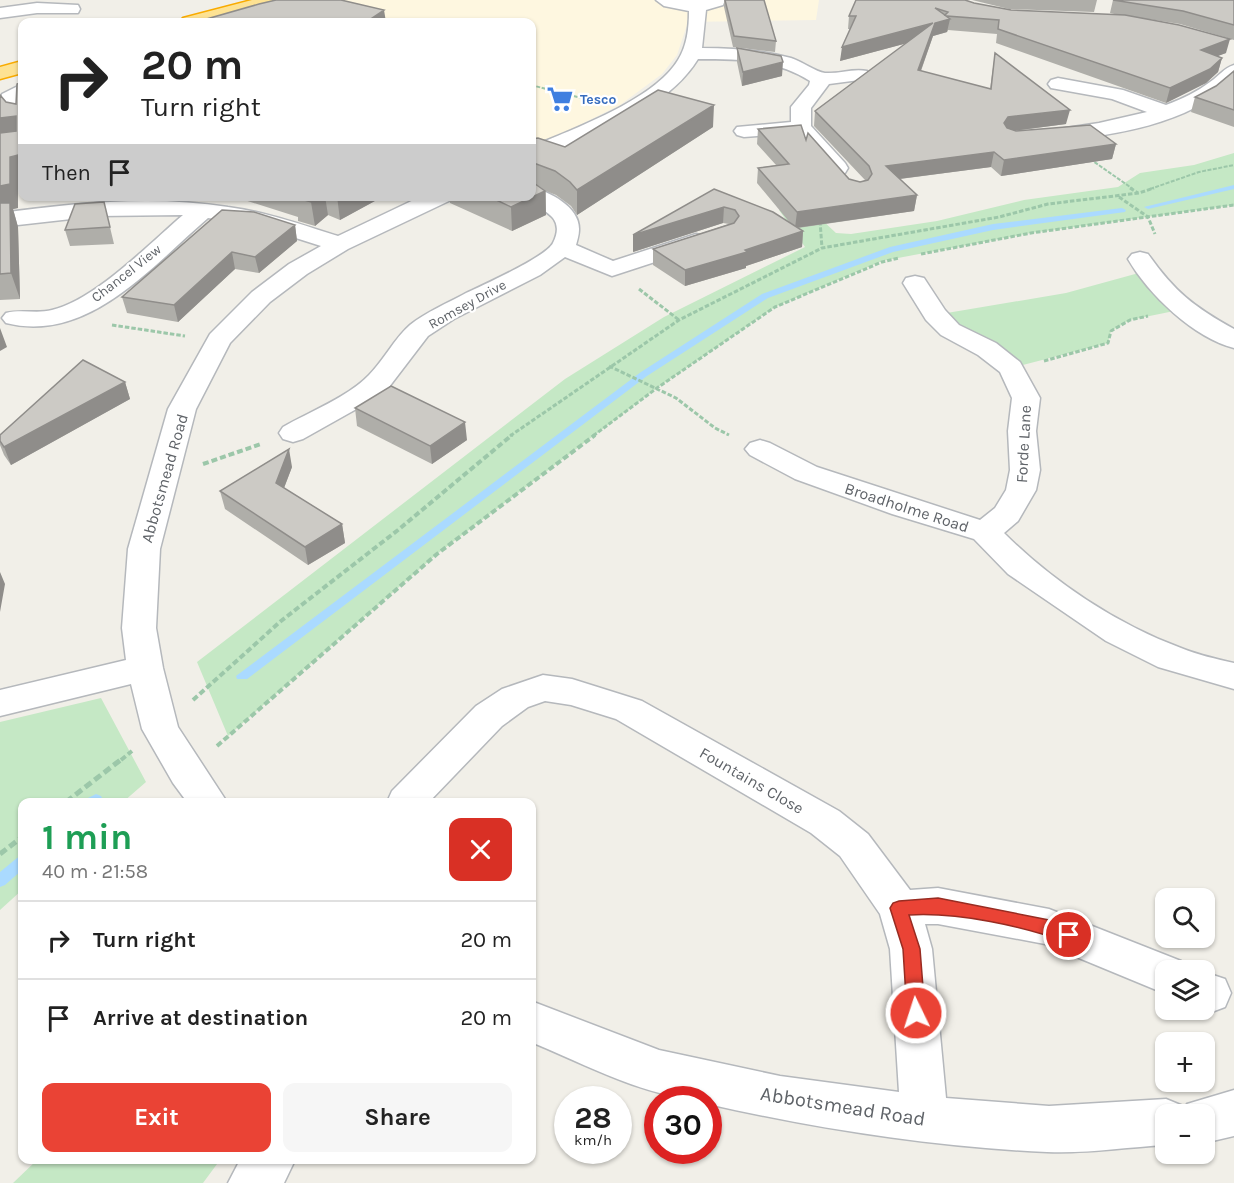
<!DOCTYPE html>
<meta charset="utf-8">
<style>
:root{--surface:#fff;--page:#f6f6f6;--text:#222;--muted:#767676;--line:#e0e0e0;--accent:#ea4335}
body{margin:0;font-family:Karla,sans-serif;background:var(--page);color:var(--text);height:100vh;display:flex;flex-direction:column;font-size:22px;white-space:nowrap}
*{box-sizing:border-box;margin:0}
p{font-size:20px;color:var(--muted)}
.icon{flex:none;width:33px;height:33px;fill:none;stroke:currentColor;stroke-width:2;stroke-linecap:round;stroke-linejoin:round}
.map{position:relative;flex:1;overflow:hidden}
.drawer{position:absolute;left:18px;top:798px;width:518px;height:366px;display:flex;flex-direction:column;background:var(--surface);border-radius:12px;box-shadow:0 2px 4px #0004}
.drawer>*{flex:none}
.top-card{position:absolute;left:18px;top:18px;width:518px;height:183px;border-radius:12px;box-shadow:0 2px 4px #0004;background:#fff;color:var(--text);overflow:hidden}
.tools{position:absolute;left:1155px;top:888px;display:grid;gap:12px}
.tools a{display:grid;place-items:center;width:60px;height:60px;border-radius:12px;background:var(--surface);box-shadow:0 2px 4px #0004;font-size:30px}
.speed{position:absolute;left:554px;top:1086px;display:flex;gap:12px;font-size:30px;font-weight:700;text-align:center}
.speed>*{display:grid;place-content:center;width:78px;height:78px;border-radius:50%;background:var(--surface);box-shadow:0 2px 4px #0004;line-height:1}
.speed small{font-size:15px;font-weight:400}
.speed .limit{border:9px solid #d22;background:#fff;color:#111}
.pin{position:absolute;display:grid;place-items:center;width:51px;height:51px;color:#fff;margin:-26px;border:3px solid #fff;border-radius:50%;box-shadow:0 2px 6px #0007}
.me{position:absolute;width:66px;margin:-33px;rotate:356deg;stroke-linejoin:round;filter:drop-shadow(0 0 4px #0008)}
.turn{display:flex;align-items:center;gap:21px;height:126px;padding:0 24px;font-size:27px}
.turn .icon{width:78px;height:78px;stroke-width:2.5}
.turn b{display:block;font-size:42px;line-height:51px}
.then{display:flex;align-items:center;height:57px;padding:0 24px;background:#0003;gap:12px;font-size:22px}
.round{display:grid;place-items:center;flex:none;width:63px;height:63px;border-radius:12px;background:var(--page)}
.headline{display:flex;align-items:center;justify-content:space-between;height:102px;padding:0 24px}
h1{font-size:36px;font-weight:700;line-height:45px;color:#1e9e55}
.button{display:flex;gap:12px;margin-top:auto;padding:12px 24px}
.button a{flex:1;height:69px;border-radius:12px;background:var(--accent);color:#fff;font-size:24px;font-weight:700;line-height:69px;text-align:center}
.button a+a{background:var(--page);color:var(--text)}
ul{padding:0;list-style:none}
li{display:flex;align-items:center;gap:18px;height:78px;padding:0 24px;border-top:2px solid var(--line)}
li div{flex:1}
li b{display:block;font-size:22px}
li em{font-style:normal}
.map>svg:first-child{display:block}
.commercial{fill:#fef7e0}
.green{fill:#c5e8c5}
.lines{fill:none;stroke-linecap:round;stroke-linejoin:round}
.stream{fill:#aadaff;fill-rule:evenodd}
.minor-casing{stroke:#b5b8bc;stroke-width:3}
.highway-casing{stroke:#f9ab00;stroke-width:3}
.path-far3{stroke:#9cc7a9;stroke-width:2;stroke-dasharray:4 1.5;stroke-linecap:butt}
.path-far2{stroke:#9cc7a9;stroke-width:3;stroke-dasharray:4.5 2;stroke-linecap:butt}
.path-far1{stroke:#9cc7a9;stroke-width:4;stroke-dasharray:6 3;stroke-linecap:butt}
.path{stroke:#9cc7a9;stroke-width:5;stroke-dasharray:8 4;stroke-linecap:butt}
.minor{fill:#fff;fill-rule:evenodd}
.highway{fill:#fde293;fill-rule:evenodd}
.wall{fill:#afaea9}
.shaded-wall{fill:#8f8d8a}
.building{fill:#cccac5;stroke:#8f8d8a;stroke-width:1.5;fill-rule:evenodd}
.route{fill:#ea4335;stroke:#982c22;stroke-width:1.5}
.labels{text-anchor:middle;stroke-width:4.5;stroke-linejoin:round;paint-order:stroke}
.far-shop-label{font-size:14px;font-weight:bold;fill:#366cbe;stroke:#fff;text-anchor:start}
.far-street-label{font-size:14px;fill:#5f6368;stroke:#fff}
.street-label{font-size:16px;fill:#5f6368;stroke:#fff}
.near-street-label{font-size:20px;fill:#5f6368;stroke:#fff}
</style>
<div class="map">
<svg width="1234" height="1183" viewBox="0 0 1234 1183">
<rect width="100%" height="100%" fill="#f1efe8"/>
<path class="commercial" d="M296,0H819L816,20L688,22L677,55L662,74L620,105L531,149V22H228Z"/>
<path class="green" d="M1234,153V205L1031,233L882,261L775,307L657,388L437,554L228,736L197,662L565,379L664,317L805,247L779,210L807,206L836,233L851,234L937,221L1024,200L1118,187L1140,173L1194,165Z
M1146,271L1184,309L1130,320L1111,331L1108,343L1011,368L935,315L1066,293Z
M101,698L146,782L123,802H22V890L0,910V722Z
M37,1160H220L203,1183H13Z"/>
<g class="lines">
<path class="stream" d="M1234,185V189L1148,209L1144,207Z
M1122,208L1126,210L1125,212L993,230L893,252L768,298L647,376L247,679H237L236,676L641,372L762,294L890,247L993,224Z
M96,794L101,796L103,800L102,802H86L88,798Z
M22,856V870L5,885L0,887V872L17,858Z"/>
<g class="minor-casing">
<path id="minor" d="M656,0H725L723,5L706,10L702,48C732,48 761,50 791,58C801,61 816,72 825,73C839,74 853,68 867,71L869,75L867,79L829,84L811,108V126L845,163L848,168L845,173L837,174L829,173L796,133L744,137L737,135L734,131L737,127L791,122V107L809,85L810,81C776,59 737,59 698,59C672,101 621,123 578,142C563,149 547,157 531,161V147C573,129 654,100 678,60C687,46 689,28 689,11L664,6Z
M37,3L78,5L80,9L78,13H37L0,18V8Z
M1234,65V81C1187,125 1114,135 1053,142L1046,140L1043,136L1046,132L1053,130L1099,123L1147,112L1112,99L1051,88L1048,84L1051,80L1058,78L1123,90L1166,105C1182,99 1197,92 1210,82C1219,76 1224,68 1234,65Z
M22,84V98L18,102L22,107V125L15,123L0,106L2,94Z
M531,187C550,192 580,207 579,230C579,235 577,241 576,245L613,261L696,234L704,236L708,241L704,246L612,276L565,257L540,275L454,319L428,336L389,387L376,398L303,439L293,442L283,439L279,433L283,427C309,412 348,397 369,375C384,360 394,339 410,325C426,312 448,303 466,293C483,285 546,257 553,243C568,213 536,210 522,196H531Z
M422,196H452L449,201L348,249L307,274L270,302L230,343L196,409L160,549L156,628L163,668L178,727L227,802H187L173,783L142,729L131,684L0,716V690L126,660L122,628L128,549L168,409L210,334L252,292L289,264L321,246L258,226L208,218C152,266 88,344 6,323L2,318L6,313C21,309 37,314 52,310C95,300 149,244 183,215L98,216L0,227V213C76,203 152,195 228,207C266,212 302,225 338,236Z
M1140,252L1148,254C1175,292 1194,307 1234,329V348C1194,338 1148,294 1128,259L1132,254Z
M915,276L924,278L945,310L959,325L996,343L1020,362L1040,398L1036,431L1040,470L1036,490L1018,521L1004,533C1052,581 1116,624 1181,648C1198,655 1216,659 1234,663V689L1158,667L1106,641L1008,574L974,539L892,514L795,479L750,455L745,449L750,443L760,440L770,443L817,467L980,520L995,508L1006,490L1010,470L1008,431L1012,398L1000,372L978,355L941,335L926,320L903,283L906,278Z
M543,675L572,679L642,701L839,811L868,834L910,890L938,888L1049,909L1181,961L1186,970H1166V994L1045,944L938,924H925L932,949L946,1098L1049,1106L1166,1099L1183,1106L1185,1110L1187,1104L1234,1090V1136L1204,1143V1114H1166V1145C1127,1147 1086,1154 1047,1152C933,1147 819,1129 708,1104V1100C650,1100 585,1064 531,1042V1001L659,1050L780,1076L899,1092L890,949L880,914L840,856L811,833L616,719L571,705L545,701L528,707L502,726L429,802H387L392,791L476,706L502,689Z
M1204,972L1225,979L1231,993L1225,1007L1209,1013L1200,1010H1204Z
M240,1160H295L284,1183H228Z"/>
</g>
<g class="highway-casing">
<path id="highway" d="M252,0H279L277,4L207,22H180L183,18Z
M22,61V73L0,79V67Z"/>
</g>
<path class="path-far3" d="M531,85L585,99
M1090,159L1133,189
M1150,189L1199,172L1234,165"/>
<path class="path-far2" d="M1130,188L1138,193
M1119,197L1148,217L1155,234
M820,221L822,248
M921,254L1031,233L1234,205
M639,289L679,320
M112,325L185,336
M1044,361L1108,343L1111,331L1130,320L1148,316
M609,366L676,398L715,428L729,435
M510,436L679,320L822,248L999,217L1048,204L1139,193L1154,188
M593,436L657,388L775,307L882,262L899,258"/>
<path class="path-far1" d="M203,464L261,444
M193,700L281,621L398,530L512,435
M217,746L437,554L595,435
M121,760L132,751"/>
<path class="path" d="M66,802L123,758
M0,854L22,837"/>
<use href="#minor" class="minor"/>
<use href="#highway" class="highway"/>
</g>
<path class="wall" d="M724,0H764L776,41L775,52L733,47L724,7Z
M972,0H1097L1094,12L1009,9Z
M1113,0H1234V40L1180,24L1148,19L1226,53L1217,56L1222,58L1218,72L1206,83L1166,103L996,43L997,34L948,30L947,32L933,36L921,71L990,89L995,53L1066,124L1014,131L1116,144L1112,159L1001,176L991,167L900,179L917,195L914,211L798,228L803,231L802,247L746,266V268L685,286L653,265V249L729,224L723,223L633,252L714,189L791,224L757,183L758,168L776,165L757,144L758,129L806,140L849,179L860,182L865,180L814,126L815,111L907,43L840,61L850,29H848L849,16L974,3L1011,10L1119,15L1110,13Z
M737,48L782,76L742,86L737,62Z
M1234,71V127L1191,112L1195,97L1216,86Z
M0,95L18,181V208L13,209L18,227L20,299L0,300Z
M713,127L577,215L571,206L556,195L546,191V215L512,231L450,203V196H531V139L565,147Z
M86,196H103L104,200L87,201Z
M232,196H384L340,220L328,215L315,226L298,221V217Z
M104,202L114,244L70,246L65,230Z
M295,225L297,241L259,273L235,269L178,322L127,313L122,297Z
M125,382L130,399L11,465L4,455L0,445V435Z
M355,408L467,440L432,464L357,426Z
M292,467L284,488L342,524L345,543L308,565L225,509L220,491Z"/>
<path class="shaded-wall" d="M384,10L386,22H366Z
M950,19L947,32L933,36L916,84L918,70L930,37L840,61L842,47Z
M1230,39L1226,53L1197,64L1201,50Z
M1222,58L1218,72L1206,83L1166,103L1170,88Z
M783,62L782,76L742,86L743,72Z
M714,105L713,127L577,215V190Z
M1070,110L1066,124L1005,132L1004,123L1008,117Z
M16,116L22,136L0,142V118Z
M1116,144L1112,159L1001,176L1004,160Z
M994,152L991,167L883,181L886,166Z
M22,154V179L18,181V208L13,209L18,227L20,299L11,273L0,211V186L10,157Z
M545,191L546,215L512,231L511,207Z
M917,195L914,211L795,228L797,212Z
M317,196H325L328,215L315,226L311,202Z
M337,196H384L340,220Z
M724,207L723,223L633,252V235Z
M295,225L297,241L259,273L255,257Z
M803,231L802,247L746,266V268L685,286V270Z
M232,252L235,269L178,322L174,305Z
M0,328L7,347L0,351Z
M125,382L130,399L11,465L4,447Z
M465,422L467,440L432,464L430,446Z
M289,449L292,467L279,501L276,483Z
M342,524L345,543L308,565L305,547Z
M0,572L5,584L0,612Z"/>
<path class="building" d="M276,0H341L384,10L366,22H196L259,4Z
M725,0H764L776,41L734,36Z
M856,0H965L974,3L1011,10L1125,15L1179,25L1230,39L1201,50L1222,58L1210,69L1170,88L998,29L999,20L946,16L950,19L935,23L918,70L991,89L995,53L1070,110L1008,117L1004,123L1007,128L1016,131L1090,125L1116,144L1004,160L994,152L886,166L917,195L797,212L758,168L789,164L758,129L801,125L806,140L808,133L849,179L860,182L868,180L872,174L869,166L815,111L933,23L842,47L856,16H849ZM935,8L948,12L945,15Z
M1113,0H1234V25L1183,11Z
M737,48L781,56L783,62L743,72Z
M1234,71V110L1195,97L1216,86Z
M22,82V154L10,157V184L0,186V133L16,131V116L0,118V95L6,102L16,104L17,84Z
M658,90L714,105L577,190L570,182L555,171L531,162V139L538,138L565,147Z
M531,181L545,191L511,207L488,196H531Z
M714,189L773,212L803,231L745,250L747,252L685,270L653,249L734,223L739,216L735,210L724,207L633,235Z
M300,196H317L311,202L294,197Z
M104,202L110,227L65,230L75,204Z
M0,203H10L11,273L0,274Z
M222,210L254,212L295,225L255,257L232,252L174,305L122,297Z
M83,360L125,382L4,447L0,441V435Z
M391,386L465,422L430,446L355,408Z
M289,449L276,483L342,524L305,547L220,491Z"/>
<path class="route" d="M938,898L1049,920L1075,930L1078,935L1075,941L1069,943C1023,926 958,912 909,915L920,949L925,1013L923,1019L916,1021L910,1019L907,1013L903,949L890,908L893,903L899,901Z"/>
<defs>
<g id="supermarket-bare" transform="scale(2.07)"><path d="M-6-5.5h2.5l.6 2H6L4.5 2H-2.5L-4.4-4H-6ZM-1.5 3.2a1.3 1.3 0 1 0 .1 0ZM3 3.2a1.3 1.3 0 1 0 .1 0Z" fill="#3f7fe0" stroke="#fff" stroke-width="2.5" paint-order="stroke"/></g>
</defs>
<g fill-rule="evenodd">
<use href="#supermarket-bare" x="560" y="99"/>
</g>
<g class="labels">
<g class="far-shop-label">
<text x="580" y="104">Tesco</text>
</g>
<g class="far-street-label">
<text transform="translate(126 273) rotate(-38)" y="5">Chancel View</text>
<text transform="translate(467 304) rotate(-29)" y="5">Romsey Drive</text>
</g>
<g class="street-label">
<text transform="translate(1023 444) rotate(-87)" y="6">Forde Lane</text>
<text transform="translate(164 478) rotate(-74)" y="6">Abbotsmead Road</text>
<text transform="translate(907 507) rotate(18)" y="6">Broadholme Road</text>
<text transform="translate(752 780) rotate(30)" y="6">Fountains Close</text>
</g>
<g class="near-street-label">
<text transform="translate(843 1106) rotate(9)" y="7">Abbotsmead Road</text>
</g>
</g>
</svg>
<div class="tools">
<a><svg class="icon" aria-label="search" viewBox="0 0 24 24"><circle cx="10" cy="10" r="6"/><path d="M15 15l6 6"/></svg></a>
<a><svg class="icon" aria-label="layers" viewBox="0 0 24 24"><path d="M12 4l9 5-9 5-9-5zM3 14l9 5 9-5"/></svg></a>
<a>+</a>
<a>−</a>
</div>
<div class="speed"><div>28<small>km/h</small></div><div class="limit">30</div></div>
<div class="pin" style="left:1069px;top:935px;background:#d93025"><svg class="icon" aria-label="arrive" viewBox="0 0 24 24"><path d="M6 21V4h12l-3 4 3 4H6"/></svg></div>
<svg class="me" style="left:916px;top:1013px" viewBox="-20 -20 40 40"><circle r="17" fill="#ea4335" stroke="#fff" stroke-width="3"/><path d="M0-11L8 9 0 5-8 9z" fill="#fff"/></svg>
<div class="top-card">
<div class="turn"><svg class="icon" aria-label="right" viewBox="0 0 24 24"><path d="M7 20v-9h11M14 6l5 5-5 5"/></svg><div><b>20 m</b>Turn right</div></div>
<div class="then">Then<svg class="icon" aria-label="arrive" viewBox="0 0 24 24"><path d="M6 21V4h12l-3 4 3 4H6"/></svg></div>
</div>
<section class="drawer">
<div class="headline"><div><h1>1 min</h1><p>40 m · 21:58</p></div><a class="round" style="background:#d93025;color:#fff"><svg class="icon" aria-label="close" viewBox="0 0 24 24"><path d="M6 6l12 12M18 6L6 18"/></svg></a></div>
<ul>
<li><svg class="icon" aria-label="right" viewBox="0 0 24 24"><path d="M7 20v-9h11M14 6l5 5-5 5"/></svg><div><b>Turn right</b></div><em>20 m</em></li>
<li><svg class="icon" aria-label="arrive" viewBox="0 0 24 24"><path d="M6 21V4h12l-3 4 3 4H6"/></svg><div><b>Arrive at destination</b></div><em>20 m</em></li>
</ul>
<div class="button"><a>Exit</a><a>Share</a></div>
</section>
</div>
